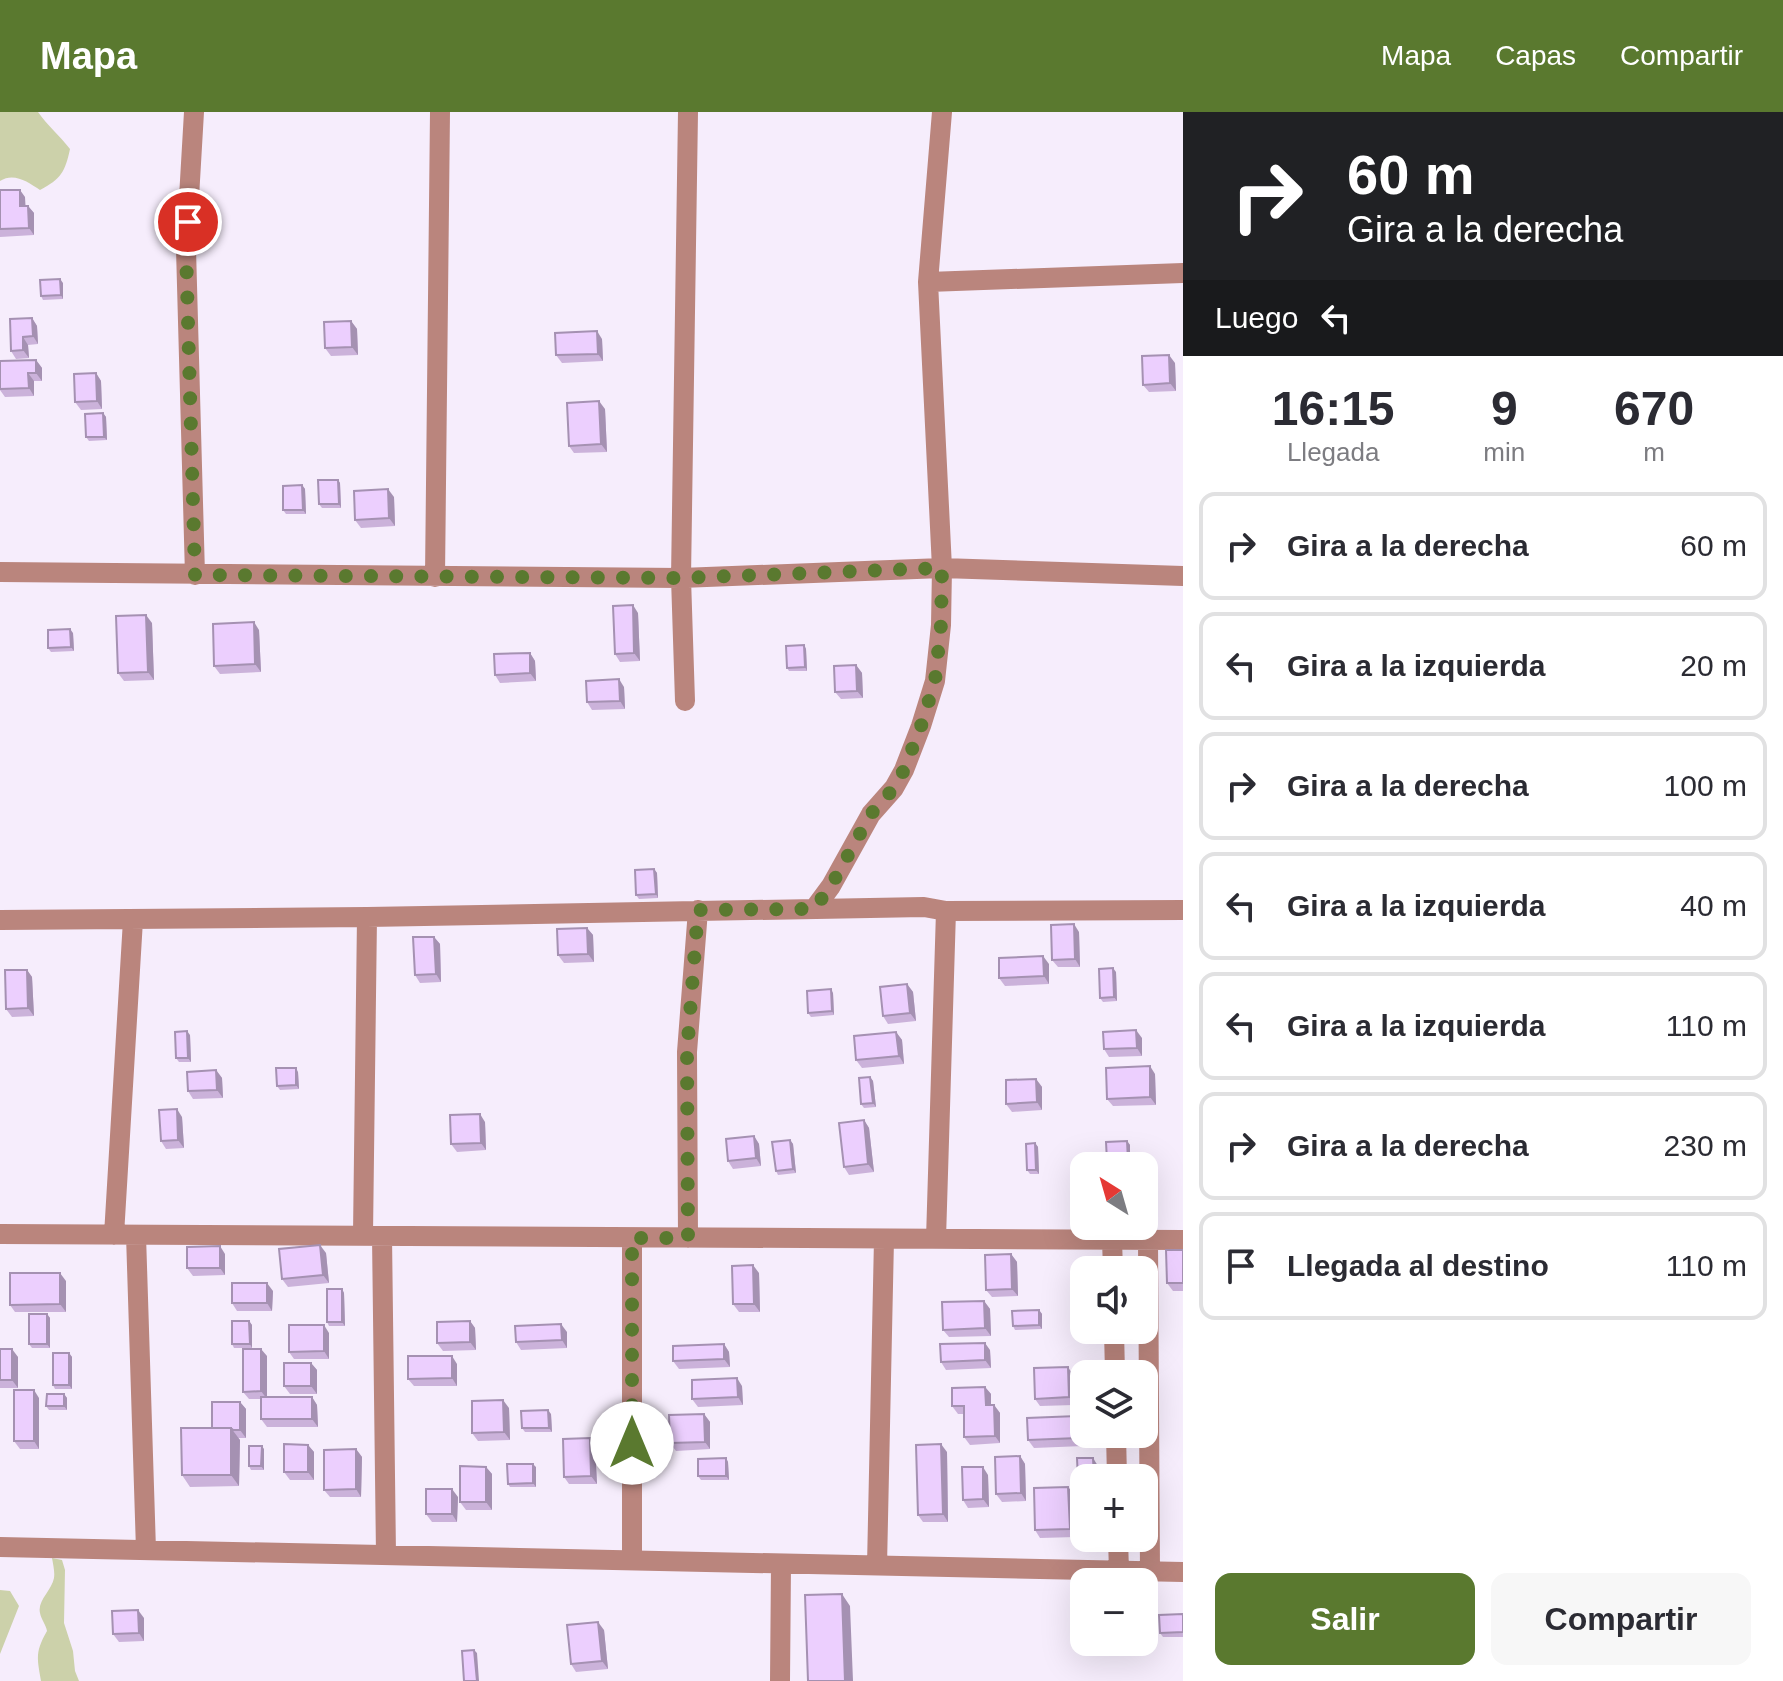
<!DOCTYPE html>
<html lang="es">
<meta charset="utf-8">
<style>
:root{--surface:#fff;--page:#f7f7f7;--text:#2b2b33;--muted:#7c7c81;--line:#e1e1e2;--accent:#5a792f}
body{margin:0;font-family:Helvetica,sans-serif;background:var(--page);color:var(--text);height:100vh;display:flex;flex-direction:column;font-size:30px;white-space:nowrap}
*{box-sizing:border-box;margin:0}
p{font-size:26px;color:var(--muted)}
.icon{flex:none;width:44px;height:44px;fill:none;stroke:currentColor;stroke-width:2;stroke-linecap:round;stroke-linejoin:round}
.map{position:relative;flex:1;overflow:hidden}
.sheet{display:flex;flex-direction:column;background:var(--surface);width:600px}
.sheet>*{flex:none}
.banner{background:#202124;color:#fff;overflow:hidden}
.needle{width:52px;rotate:323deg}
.fabs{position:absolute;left:1070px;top:1040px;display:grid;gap:16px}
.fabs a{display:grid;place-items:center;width:88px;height:88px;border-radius:16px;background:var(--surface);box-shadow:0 8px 32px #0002;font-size:40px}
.pin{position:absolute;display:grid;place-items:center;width:68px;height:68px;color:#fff;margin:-34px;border:4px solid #fff;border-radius:50%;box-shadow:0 2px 8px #0007}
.me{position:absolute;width:88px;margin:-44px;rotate:0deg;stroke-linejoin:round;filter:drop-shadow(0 0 6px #0008)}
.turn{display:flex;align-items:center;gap:28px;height:168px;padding:0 32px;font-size:36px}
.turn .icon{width:104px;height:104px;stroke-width:2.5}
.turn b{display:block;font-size:56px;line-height:68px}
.then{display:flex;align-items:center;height:76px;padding:0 32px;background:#0003;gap:16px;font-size:30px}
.eta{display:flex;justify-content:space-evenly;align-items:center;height:136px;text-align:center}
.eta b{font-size:48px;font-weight:700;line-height:56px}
.primary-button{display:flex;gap:16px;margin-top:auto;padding:16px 32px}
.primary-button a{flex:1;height:92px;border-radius:16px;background:var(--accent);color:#fff;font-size:32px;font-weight:700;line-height:92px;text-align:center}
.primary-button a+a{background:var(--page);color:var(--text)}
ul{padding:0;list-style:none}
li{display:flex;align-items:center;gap:24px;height:108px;margin:0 16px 12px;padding:0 16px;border:4px solid var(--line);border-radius:16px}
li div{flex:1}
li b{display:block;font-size:30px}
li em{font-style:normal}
header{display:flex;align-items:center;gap:48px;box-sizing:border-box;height:112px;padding:0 40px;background:var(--accent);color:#fff}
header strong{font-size:38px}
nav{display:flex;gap:44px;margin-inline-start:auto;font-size:28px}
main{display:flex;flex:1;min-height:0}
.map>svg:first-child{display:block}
.green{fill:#ccd1aa}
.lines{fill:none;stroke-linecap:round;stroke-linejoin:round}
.minor{stroke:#ba857d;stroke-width:20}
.wall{fill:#cbb2da}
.shaded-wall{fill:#a591b2}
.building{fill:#eccffe;stroke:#a591b2;stroke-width:2}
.route{stroke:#5a792f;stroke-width:14;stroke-dasharray:0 25.2}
</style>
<header>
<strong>Mapa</strong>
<nav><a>Mapa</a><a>Capas</a><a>Compartir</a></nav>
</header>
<main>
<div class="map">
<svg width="1183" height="1569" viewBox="0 0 1183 1569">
<rect width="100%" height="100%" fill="#f6edfc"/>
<path class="green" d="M0,0H38C47,13 60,24 70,37C65,60 61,67 40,78C28,70 14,60 0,69Z
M52,1446L62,1448L65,1458L64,1511L73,1539L75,1559L79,1569H41C37,1546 35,1540 47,1519C46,1513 41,1507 40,1501C37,1489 52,1478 54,1466C55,1460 53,1452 52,1446Z
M0,1478L10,1479L19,1494L0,1542Z"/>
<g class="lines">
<path class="minor" d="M194,0L186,137L195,463
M928,170L1183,161
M0,460L681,466L942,456L1183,464
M435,465L440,0
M685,589L681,466L688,0
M814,797L831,774L871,702L894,676L904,658L921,614L935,569L941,513L942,456L928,170L942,0
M0,808L367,805L924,795L946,799L1183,798
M0,1122L1183,1128
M114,1123L133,808
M136,1123L146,1438
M363,1123L367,805
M382,1124L386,1443
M632,1126V1449
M688,1126L687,940L698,798
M936,1127L946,799
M1112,1128L1113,1158
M1148,1128L1150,1460
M1114,1218L1115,1262
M1116,1322L1117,1366
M1118,1426L1119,1460
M0,1435L1183,1460
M877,1454L884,1127
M780,1569L781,1452"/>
</g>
<path class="wall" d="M0,78L25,85V94H28L34,101V123L0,125Z
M63,171V187L43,188L41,184Z
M32,206L37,214L38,232L28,233L29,246L16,247L11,239Z
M351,209L357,217L358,243L331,244L325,236Z
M602,227L603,249L562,251L556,243Z
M36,248L42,256V269H34V284L5,285L0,278V249Z
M1175,251L1176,279L1149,280L1143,273Z
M96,261L101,269L102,297L81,298L75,290Z
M605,297L607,340L574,341L569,334Z
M103,301L106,305L107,328L89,329L86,325Z
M338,368L340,371L341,396H322L319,392Z
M302,373L305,377L306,402H286L283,398Z
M394,385L395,414L361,416L355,408Z
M638,501L640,549L620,550L615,542Z
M152,511L154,568L124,569L118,561Z
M259,518L261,560L220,562L214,554Z
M73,521L74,539L51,540L48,536Z
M804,533L806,537L807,559H789L787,556Z
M530,541L535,549L536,569L500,571L495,563Z
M856,553L862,561L863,586L841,587L835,580Z
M624,575L625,597L592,598L587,590Z
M654,757L657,761L658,786L639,787L636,783Z
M587,816L593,823L594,850L564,851L558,843Z
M1079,820L1080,855H1058L1052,848Z
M434,825L440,832L441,870L420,871L415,863Z
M1049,852V872L1005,874L999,866Z
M27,858L32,865L34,904L12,905L6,897Z
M1116,860L1117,889L1103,890L1100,886Z
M907,872L913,880L916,909L888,912L883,904Z
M833,881L834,903L811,905L808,901Z
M896,920L902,928L904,952L862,956L856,948Z
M190,923L191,950H179L176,946Z
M1142,926V944L1109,945L1104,937Z
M216,958L222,966L223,986L193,987L188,979Z
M298,960L299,977L280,978L277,974Z
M1155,962L1156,993L1113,994L1107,987Z
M870,965L873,969L876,995L864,996L861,992Z
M1036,967L1042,975V998L1012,1000L1006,992Z
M182,1005L184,1036L166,1037L161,1029Z
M864,1008L869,1016L874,1060L849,1063L844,1055Z
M485,1010L486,1038L457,1040L451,1032Z
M754,1024L759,1032L761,1054L733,1057L728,1049Z
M790,1028L793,1032L796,1061L778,1063L776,1059Z
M1127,1029L1130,1033V1052L1110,1053L1107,1049Z
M1035,1031L1038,1035L1039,1062H1030L1027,1058Z
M1183,1138V1179H1173L1167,1171Z
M326,1141L329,1171L288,1175L282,1167Z
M225,1142V1163L193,1164L187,1156Z
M1011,1142L1017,1150L1018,1184L992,1185L986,1178Z
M759,1161L760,1200H739L733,1192Z
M66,1169V1200H15L10,1193Z
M342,1177L344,1181L345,1214H329L327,1210Z
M273,1179L272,1199H237L232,1191Z
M984,1189L990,1197L991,1224L949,1225L943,1218Z
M1039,1198L1042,1202V1217L1015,1218L1013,1214Z
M47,1202L50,1206V1236H32L29,1232Z
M249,1209L252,1213V1236H234L232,1232Z
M470,1209L475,1216L476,1238L443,1239L437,1231Z
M567,1220V1236L521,1238L516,1230Z
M329,1221V1247H294L289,1240Z
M724,1232L729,1240L730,1255L679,1257L673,1249Z
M0,1237L18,1245V1276H0Z
M990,1238L991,1256L946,1258L941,1250Z
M69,1241L72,1245V1277H55L53,1273Z
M267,1244V1285H312L317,1293L318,1315H267L261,1307V1287H249L243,1280Z
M311,1251L317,1258V1282H290L284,1274Z
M457,1252V1274H414L408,1267Z
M1073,1263L1074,1293L1040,1294L1035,1287Z
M742,1274L743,1293L698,1295L692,1287Z
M985,1275L991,1282V1293H994L1000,1301V1331L970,1333L964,1325V1302H958L952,1294Z
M64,1282L67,1286V1298H49L46,1294Z
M39,1286V1337H20L14,1329Z
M240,1290L246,1297V1326H238L240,1328L239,1374L190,1375L182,1363Z
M509,1296L510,1328L478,1329L472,1321Z
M551,1302L552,1320H525L522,1316Z
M704,1302L710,1310V1337L676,1339L670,1331Z
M1077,1304L1083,1312V1334L1034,1336L1028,1328Z
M308,1333L314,1340V1368H290L284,1360Z
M595,1334L597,1372H569L564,1365Z
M264,1337V1358H251L249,1354Z
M356,1337L362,1345L361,1385H330L324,1378Z
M947,1340L948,1410H923L918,1403Z
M1020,1344L1025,1352L1026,1389L1002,1390L996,1382Z
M726,1346L728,1350L729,1368H701L698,1364Z
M486,1355L492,1362V1398H466L460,1390Z
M536,1355V1375H510L508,1372Z
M988,1363L989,1395L968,1396L963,1388Z
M1068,1375L1074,1382L1075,1425L1040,1426L1035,1418Z
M458,1385L457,1410H432L426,1402Z
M1183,1502V1525H1163L1160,1521Z
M144,1506V1529L119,1530L113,1522Z
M604,1518L608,1557L576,1560L571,1552Z"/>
<path class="shaded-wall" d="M20,78L25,85L26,102L20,94Z
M28,94L34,101V123L29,116Z
M60,167L63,171V187L61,183Z
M32,206L37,214L38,232L33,224Z
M351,209L357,217L358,243L352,235Z
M597,219L602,227L603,249L598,242Z
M23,225L28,233L29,246L23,238Z
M1169,243L1175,251L1176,279L1170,271Z
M36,248L42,256V269L36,261Z
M28,261L34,269V284L29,276Z
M96,261L101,269L102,297L97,289Z
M599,289L605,297L607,340L601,332Z
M103,301L106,305L107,328L104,325Z
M338,368L340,371L341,396L339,392Z
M302,373L305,377L306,402L303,398Z
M388,377L394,385L395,414L389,406Z
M633,493L638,501L640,549L634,541Z
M146,503L152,511L154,568L148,560Z
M254,510L259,518L261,560L255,552Z
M70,517L73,521L74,539L71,535Z
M804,533L806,537L807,559L805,555Z
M530,541L535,549L536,569L530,561Z
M856,553L862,561L863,586L857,579Z
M619,567L624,575L625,597L620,589Z
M654,757L657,761L658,786L656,782Z
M1074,812L1079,820L1080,855L1075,847Z
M587,816L593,823L594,850L588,842Z
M434,825L440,832L441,870L436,862Z
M1043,844L1049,852V872L1044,864Z
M1113,856L1116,860L1117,889L1114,885Z
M27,858L32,865L34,904L28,896Z
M907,872L913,880L916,909L910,901Z
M831,877L833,881L834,903L832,899Z
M1136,918L1142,926V944L1137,936Z
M187,919L190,923L191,950L188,946Z
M896,920L902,928L904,952L899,944Z
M1150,954L1155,962L1156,993L1150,985Z
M296,956L298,960L299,977L296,973Z
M216,958L222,966L223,986L217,978Z
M870,965L873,969L876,995L873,991Z
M1036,967L1042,975V998L1037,990Z
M177,997L182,1005L184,1036L178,1028Z
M480,1002L485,1010L486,1038L481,1031Z
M864,1008L869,1016L874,1060L868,1052Z
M754,1024L759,1032L761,1054L756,1046Z
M790,1028L793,1032L796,1061L793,1057Z
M1127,1029L1130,1033V1052L1128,1048Z
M1035,1031L1038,1035L1039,1062L1036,1058Z
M320,1133L326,1141L329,1171L323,1163Z
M220,1134L225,1142V1163L220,1156Z
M1011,1142L1017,1150L1018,1184L1012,1177Z
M753,1153L759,1161L760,1200L754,1192Z
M60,1161L66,1169V1200L60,1192Z
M267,1171L273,1179L272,1199L267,1191Z
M342,1177L344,1181L345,1214L342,1210Z
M984,1189L990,1197L991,1224L985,1216Z
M1039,1198L1042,1202V1217L1039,1213Z
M47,1202L50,1206V1236L47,1232Z
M249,1209L252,1213V1236L250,1232Z
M470,1209L475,1216L476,1238L470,1230Z
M561,1212L567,1220V1236L562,1228Z
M324,1213L329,1221V1247L324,1239Z
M985,1231L990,1238L991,1256L985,1248Z
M724,1232L729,1240L730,1255L724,1247Z
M12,1237L18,1245V1276L12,1268Z
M261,1237L267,1244V1287L261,1279Z
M69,1241L72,1245V1277L69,1273Z
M452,1244L457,1252V1274L452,1266Z
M311,1251L317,1258V1282L311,1274Z
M1068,1255L1073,1263L1074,1293L1069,1285Z
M737,1266L742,1274L743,1293L738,1285Z
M985,1275L991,1282V1301L986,1293Z
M34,1278L39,1286V1337L34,1329Z
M64,1282L67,1286V1298L64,1294Z
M312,1285L317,1293L318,1315L312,1307Z
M503,1288L509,1296L510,1328L504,1320Z
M240,1290L246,1297V1326L240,1318Z
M994,1293L1000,1301V1331L995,1324Z
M548,1298L551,1302L552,1320L549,1316Z
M704,1302L710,1310V1337L705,1330Z
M1077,1304L1083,1312V1334L1078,1326Z
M231,1316L240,1328L239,1374L231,1363Z
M590,1326L595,1334L597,1372L591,1364Z
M941,1332L947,1340L948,1410L943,1402Z
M308,1333L314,1340V1368L308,1360Z
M262,1334L264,1337V1358L261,1354Z
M356,1337L362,1345L361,1385L356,1377Z
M1020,1344L1025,1352L1026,1389L1021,1381Z
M726,1346L728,1350L729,1368L726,1364Z
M1093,1346L1098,1354L1099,1366H1094Z
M533,1352L536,1355V1375L533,1371Z
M486,1355L492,1362V1398L486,1390Z
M983,1355L988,1363L989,1395L983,1387Z
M1068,1375L1074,1382L1075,1425L1070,1417Z
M452,1377L458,1385L457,1410L452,1402Z
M842,1482L850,1494L853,1569H845Z
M138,1498L144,1506V1529L139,1521Z
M598,1510L604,1518L608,1557L602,1549Z
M474,1538L477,1541L479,1569H477Z"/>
<path class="building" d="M0,78H20V94H28L29,116L0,117Z
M60,167L61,183L41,184L40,168Z
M32,206L33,224L23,225V238L11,239L10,207Z
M351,209L352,235L325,236L324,210Z
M597,219L598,242L556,243L555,221Z
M1169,243L1170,271L1143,273L1142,244Z
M36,248V261H28L29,276L0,277V249Z
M96,261L97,289L75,290L74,262Z
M599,289L601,332L569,334L567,291Z
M103,301L104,325H86L85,302Z
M318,368H338L339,392H319Z
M302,373L303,398H283V374Z
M388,377L389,406L355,408L354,379Z
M633,493L634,541L615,542L613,494Z
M146,503L148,560L118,561L116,504Z
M254,510L255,552L214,554L213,512Z
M70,517L71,535L48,536V518Z
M804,533L805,555L787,556L786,534Z
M530,541V561L495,563L494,542Z
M856,553L857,579L835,580L834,554Z
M619,567L620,589L587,590L586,569Z
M654,757L656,782L636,783L635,758Z
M1074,812L1075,847L1052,848L1051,813Z
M587,816L588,842L558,843L557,817Z
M413,825H434L436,862L415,863Z
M1043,844L1044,864L999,866V846Z
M1113,856L1114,885L1100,886L1099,857Z
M5,858H27L28,896L6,897Z
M907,872L910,901L883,904L880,875Z
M831,877L832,899L808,901L807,879Z
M1136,918L1137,936L1104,937L1103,920Z
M187,919L188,946H176L175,920Z
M896,920L899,944L856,948L854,924Z
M1150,954V985L1107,987L1106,956Z
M276,956H296V973L277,974Z
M216,958L217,978L188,979L187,960Z
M870,965L873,991L861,992L859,966Z
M1036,967L1037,990L1006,992V968Z
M177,997L178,1028L161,1029L159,998Z
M480,1002L481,1031L451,1032L450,1003Z
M864,1008L868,1052L844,1055L839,1011Z
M754,1024L756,1046L728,1049L726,1027Z
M790,1028L793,1057L776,1059L772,1030Z
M1127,1029L1128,1048L1107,1049L1106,1030Z
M1035,1031L1036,1058H1027L1026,1032Z
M320,1133L323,1163L282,1167L279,1137Z
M220,1134V1156H187V1135Z
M1166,1138H1183V1171H1167Z
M1011,1142L1012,1177L986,1178L985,1143Z
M753,1153L754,1192H733L732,1154Z
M10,1161H60V1192L10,1193Z
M232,1171H267V1191H232Z
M327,1177H342V1210H327Z
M984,1189L985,1216L943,1218L942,1190Z
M1039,1198V1213L1013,1214L1012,1199Z
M29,1202H47V1232H29Z
M232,1209H249L250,1232H232Z
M470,1209V1230L437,1231V1210Z
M561,1212L562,1228L516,1230L515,1214Z
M289,1213H324V1239L289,1240Z
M985,1231V1248L941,1250L940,1232Z
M724,1232V1247L673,1249V1234Z
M0,1237H12V1268H0Z
M243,1237H261V1279L243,1280Z
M53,1241H69V1273H53Z
M408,1244H452V1266L408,1267Z
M284,1251H311V1274H284Z
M1068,1255L1069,1285L1035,1287L1034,1256Z
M737,1266L738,1285L692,1287V1268Z
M985,1275L986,1293H994L995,1324L964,1325V1294H952V1276Z
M14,1278H34V1329H14Z
M47,1282H64V1294H46Z
M261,1285H312V1307H261Z
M503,1288L504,1320L472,1321V1289Z
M212,1290H240V1318H233L231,1316H212Z
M548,1298L549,1316H522L521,1299Z
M704,1302L705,1330L670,1331L669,1303Z
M1077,1304L1078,1326L1028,1328L1027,1306Z
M181,1316H231V1363H182Z
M590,1326L591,1364L564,1365L563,1327Z
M284,1332L308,1333V1360H284Z
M941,1332L943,1402L918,1403L916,1333Z
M249,1334H262L261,1354H249Z
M356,1337V1377L324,1378V1338Z
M1020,1344L1021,1381L996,1382L995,1345Z
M726,1346V1364H698V1347Z
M1077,1346H1093L1094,1366H1084V1390H1079Z
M507,1352H533V1371L508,1372Z
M460,1354L486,1355V1390H460Z
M962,1355H983V1387L963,1388Z
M1068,1375L1070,1417L1035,1418L1034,1376Z
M426,1377H452V1402H426Z
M842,1482L845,1569H808L805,1483Z
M138,1498L139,1521L113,1522L112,1499Z
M1183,1502V1520L1160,1521L1159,1503Z
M598,1510L602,1549L571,1552L567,1513Z
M474,1538L477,1569H464L462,1539Z"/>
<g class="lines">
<path class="route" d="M188,110L186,137L195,463L681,466L942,456L941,513L935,569L921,614L904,658L894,676L871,702L831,774L814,797L698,798L687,940L688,1126H632V1331"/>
</g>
</svg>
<div class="fabs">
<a><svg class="needle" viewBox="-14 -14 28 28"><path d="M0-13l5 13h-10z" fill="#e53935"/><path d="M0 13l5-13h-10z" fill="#7c7c81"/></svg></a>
<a><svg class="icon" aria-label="sound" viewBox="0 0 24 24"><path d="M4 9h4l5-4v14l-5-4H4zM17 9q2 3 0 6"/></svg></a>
<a><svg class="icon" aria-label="layers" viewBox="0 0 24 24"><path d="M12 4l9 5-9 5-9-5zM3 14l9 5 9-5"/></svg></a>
<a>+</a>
<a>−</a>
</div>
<div class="pin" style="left:188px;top:110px;background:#d93025"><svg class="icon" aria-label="arrive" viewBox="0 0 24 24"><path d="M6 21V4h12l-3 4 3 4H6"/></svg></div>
<svg class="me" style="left:632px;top:1331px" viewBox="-20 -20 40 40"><circle r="19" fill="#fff"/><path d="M0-13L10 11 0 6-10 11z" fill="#5a792f"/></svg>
</div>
<section class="sheet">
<div class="banner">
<div class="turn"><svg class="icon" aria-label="right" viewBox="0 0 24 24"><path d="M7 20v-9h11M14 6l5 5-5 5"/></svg><div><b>60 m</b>Gira a la derecha</div></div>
<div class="then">Luego<svg class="icon" aria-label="left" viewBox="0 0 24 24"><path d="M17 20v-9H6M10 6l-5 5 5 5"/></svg></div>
</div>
<div class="eta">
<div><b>16:15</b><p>Llegada</p></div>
<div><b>9</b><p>min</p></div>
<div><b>670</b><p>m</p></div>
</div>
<ul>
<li><svg class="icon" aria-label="right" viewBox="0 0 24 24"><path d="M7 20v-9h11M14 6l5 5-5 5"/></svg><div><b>Gira a la derecha</b></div><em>60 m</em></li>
<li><svg class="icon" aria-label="left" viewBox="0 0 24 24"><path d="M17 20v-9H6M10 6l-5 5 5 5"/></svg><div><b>Gira a la izquierda</b></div><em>20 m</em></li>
<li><svg class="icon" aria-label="right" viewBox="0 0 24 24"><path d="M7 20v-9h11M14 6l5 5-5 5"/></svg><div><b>Gira a la derecha</b></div><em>100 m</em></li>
<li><svg class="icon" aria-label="left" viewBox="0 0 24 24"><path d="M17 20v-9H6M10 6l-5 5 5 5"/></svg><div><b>Gira a la izquierda</b></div><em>40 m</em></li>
<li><svg class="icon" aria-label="left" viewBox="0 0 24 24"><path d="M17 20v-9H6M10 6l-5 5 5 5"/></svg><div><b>Gira a la izquierda</b></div><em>110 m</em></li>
<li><svg class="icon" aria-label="right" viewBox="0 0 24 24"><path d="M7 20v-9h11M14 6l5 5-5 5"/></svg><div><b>Gira a la derecha</b></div><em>230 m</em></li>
<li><svg class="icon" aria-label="arrive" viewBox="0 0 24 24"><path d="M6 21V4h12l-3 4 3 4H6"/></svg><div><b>Llegada al destino</b></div><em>110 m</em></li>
</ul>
<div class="primary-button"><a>Salir</a><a>Compartir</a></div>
</section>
</main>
